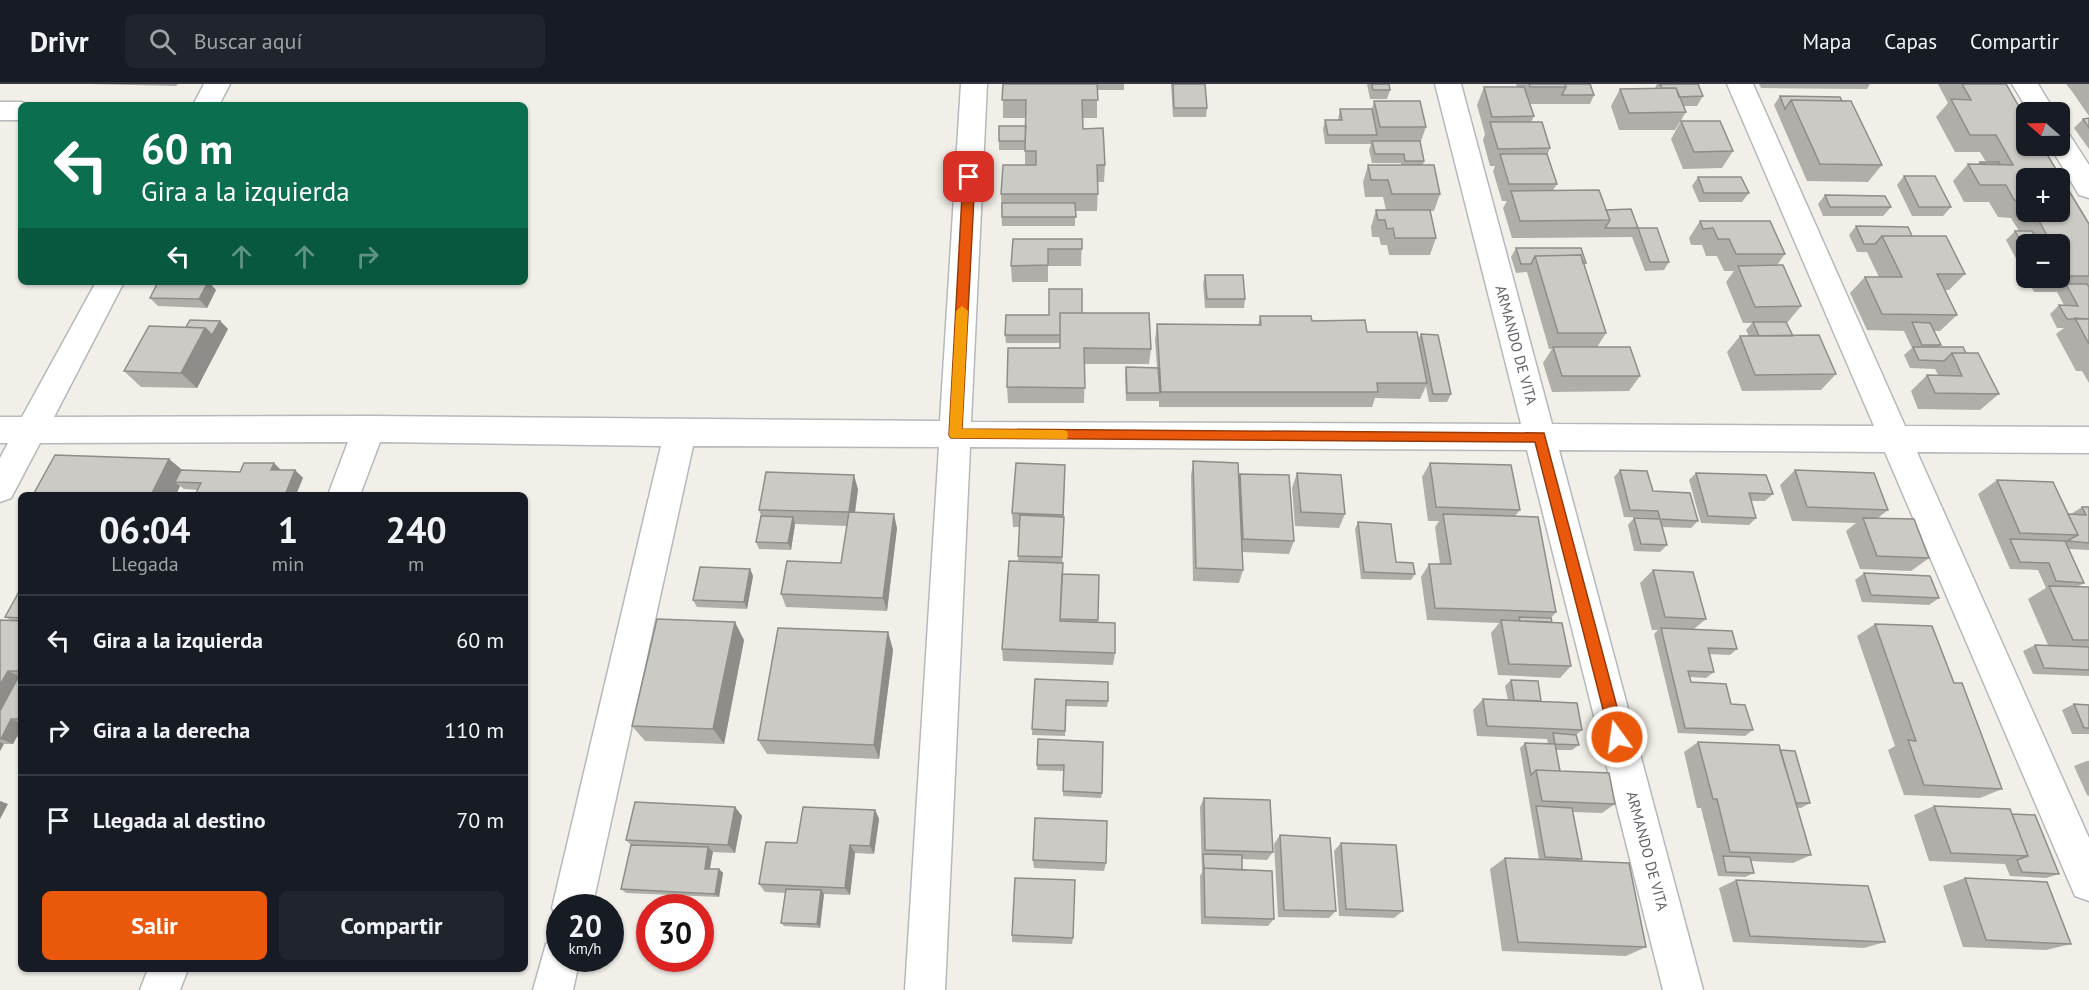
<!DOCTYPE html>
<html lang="es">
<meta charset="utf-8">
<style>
:root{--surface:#171b24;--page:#20242c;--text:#f1f3f6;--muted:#9ea1a6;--line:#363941;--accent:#ea580c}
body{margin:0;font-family:"PT Sans",sans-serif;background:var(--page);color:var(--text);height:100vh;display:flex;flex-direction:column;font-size:22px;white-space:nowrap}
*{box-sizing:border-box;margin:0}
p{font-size:20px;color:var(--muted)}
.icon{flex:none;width:33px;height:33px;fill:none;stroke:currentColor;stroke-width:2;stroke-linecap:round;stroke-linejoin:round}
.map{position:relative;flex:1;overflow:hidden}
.sheet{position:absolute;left:18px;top:408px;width:510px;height:480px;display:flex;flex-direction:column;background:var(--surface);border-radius:9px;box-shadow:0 2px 4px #0004}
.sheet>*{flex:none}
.hud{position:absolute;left:18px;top:18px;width:510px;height:183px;border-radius:9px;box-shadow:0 2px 4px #0004;background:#0b6e4f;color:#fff;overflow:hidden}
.needle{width:39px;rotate:290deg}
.controls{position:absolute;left:2016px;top:18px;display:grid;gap:12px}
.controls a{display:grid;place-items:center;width:54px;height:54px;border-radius:9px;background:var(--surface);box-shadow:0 2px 4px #0004;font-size:30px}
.speed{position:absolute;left:546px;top:810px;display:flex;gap:12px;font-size:30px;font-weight:700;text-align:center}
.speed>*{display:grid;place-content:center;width:78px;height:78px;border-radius:50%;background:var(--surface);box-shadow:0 2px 4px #0004;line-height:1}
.speed small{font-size:15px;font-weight:400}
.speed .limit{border:9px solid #d22;background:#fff;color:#111}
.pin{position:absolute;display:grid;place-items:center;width:51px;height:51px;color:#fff;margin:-26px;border-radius:12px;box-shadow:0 3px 9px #0006}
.me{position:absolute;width:66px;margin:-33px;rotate:346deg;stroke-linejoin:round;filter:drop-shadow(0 0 4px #0008)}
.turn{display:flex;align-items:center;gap:21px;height:126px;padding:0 24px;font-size:27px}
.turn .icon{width:78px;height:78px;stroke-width:2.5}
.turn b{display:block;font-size:42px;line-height:51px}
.lanes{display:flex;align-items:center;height:57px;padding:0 24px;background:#0003;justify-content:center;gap:30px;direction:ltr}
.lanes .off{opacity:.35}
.eta{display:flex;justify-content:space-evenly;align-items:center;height:102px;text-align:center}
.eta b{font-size:36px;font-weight:600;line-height:42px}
.button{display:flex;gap:12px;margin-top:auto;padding:12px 24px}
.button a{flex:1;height:69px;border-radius:9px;background:var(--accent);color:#fff;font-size:24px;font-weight:600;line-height:69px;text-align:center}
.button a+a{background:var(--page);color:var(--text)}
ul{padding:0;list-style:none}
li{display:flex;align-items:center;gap:18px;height:90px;padding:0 24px;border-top:2px solid var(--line)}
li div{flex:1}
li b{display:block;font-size:22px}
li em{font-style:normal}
header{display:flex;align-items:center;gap:36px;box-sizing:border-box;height:84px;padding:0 30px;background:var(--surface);border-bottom:2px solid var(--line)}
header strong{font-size:28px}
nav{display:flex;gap:33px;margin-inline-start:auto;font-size:21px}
.search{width:420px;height:54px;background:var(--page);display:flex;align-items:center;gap:15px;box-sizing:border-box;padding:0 21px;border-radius:9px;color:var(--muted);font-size:22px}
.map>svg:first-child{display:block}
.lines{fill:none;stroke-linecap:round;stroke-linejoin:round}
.street-casing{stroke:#b5b8bc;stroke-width:3}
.street{fill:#fff;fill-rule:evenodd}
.wall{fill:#afaea9;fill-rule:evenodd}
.shaded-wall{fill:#8f8d8a}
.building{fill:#cccac5;stroke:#8f8d8a;stroke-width:1.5}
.route{fill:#ea580c;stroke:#983908;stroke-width:1.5}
.slow{fill:#f59e0b}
.labels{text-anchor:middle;stroke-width:4.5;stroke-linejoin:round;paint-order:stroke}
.street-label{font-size:15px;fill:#5f6368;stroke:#fff}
</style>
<header>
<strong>Drivr</strong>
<div class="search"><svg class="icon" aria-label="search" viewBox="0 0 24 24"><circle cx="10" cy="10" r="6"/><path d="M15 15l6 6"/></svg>Buscar aquí</div>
<nav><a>Mapa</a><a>Capas</a><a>Compartir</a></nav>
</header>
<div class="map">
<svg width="2089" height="906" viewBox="0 0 2089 906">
<rect width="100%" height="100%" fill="#f1efe8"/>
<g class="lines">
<g class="street-casing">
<path id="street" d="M204,0H230L219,21H193Z
M961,0H987L971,338L1521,340L1435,0H1461L1552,340L1874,342L1727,0H1753L1905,342L2089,343V369L1917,368L2089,754V817L2075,812L1885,368L1559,366L1703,906H1663L1527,366L970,363L945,906H905L939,363L693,362L592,824H560V838L552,824L661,362L380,358L360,411H328L348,358L40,359L11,414L0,418V374L8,359H0V333H22L96,198H124L54,333L369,332L940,337Z
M2012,0H2038L2055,28H2029Z
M0,18H21L30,21H21V36H0Z
M2060,47L2069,50L2089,81V114L2079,111L2050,62H2060Z
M560,854V874H580L573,906H533L546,860Z
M148,885H188L180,906H140Z"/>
</g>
<use href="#street" class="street"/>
</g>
<path class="wall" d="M89,0H178L176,2Z
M1003,0H1124V6H1097V34H1083V45L1105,81L1104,98H1098L1097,127H1075V142H1002L1001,110L1025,81V66H999V57L1026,42V34H1003Z
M1171,0H1205L1207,24L1206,33H1173Z
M1367,0H1389L1390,6L1387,15H1370Z
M1516,0H1590L1594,11L1590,20H1530L1534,32L1531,38L1550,64L1547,71L1557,100L1553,106L1606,126L1638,144L1669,178L1664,186L1645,187L1632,153L1512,154L1503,124L1507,117H1502L1493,87L1495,82H1490L1483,56L1485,50L1477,21L1484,3H1517Z
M1657,0H1698L1703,12L1697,22H1683L1686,28L1675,46H1619L1611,22L1620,5L1655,4Z
M1759,0H1870L1867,5L1761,4Z
M1938,0H2006L2089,140V299L2082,287H2076L2056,250L2064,244H2057L2050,230L2059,221H2064L2057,208H2034L2027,194H2060V160H2026V193L2006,156L2015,147H2019L2011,134L1998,133L1989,118H1964L1953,97L1968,80H1978L1980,78H1986L1980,68H1955L1936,33L1948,19ZM2026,94L2060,128H2026Z
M2066,0H2089V32L2071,6Z
M1780,12L1840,13L1882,81L1868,98L1807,97L1774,21Z
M1374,17L1426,43L1420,60L1424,77L1423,81L1440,110L1434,127H1430L1436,154L1430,171H1389L1387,161H1381L1379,153H1372L1371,143L1376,126H1386L1383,113H1365L1363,98L1368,81H1401V79H1372L1369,66L1371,60H1325L1323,45L1325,36H1338L1340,25H1372Z
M2089,34V65L2074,44L2083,35Z
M1681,37L1733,67L1722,84L1683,85L1671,55Z
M1904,92L1951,123L1943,132H1912L1897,101Z
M1698,93L1749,109L1742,118H1699L1692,102Z
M1825,111L1891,123L1883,132H1823L1818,120Z
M1700,137L1785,170L1777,181L1801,222L1787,239L1793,252L1836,290L1821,306L1742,307L1727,268L1740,252H1749L1746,246L1752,239H1743L1726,198L1734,187H1724L1717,172H1706L1702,161H1691L1689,154Z
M1856,142L1912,152L1965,190L1949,206H1945L1957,231L1940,247H1934L1941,261L1938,263L1966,269L1999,310L1980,326L1918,325L1911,307L1927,291H1938L1935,285L1910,284L1904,271L1912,264L1904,247L1867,246L1850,209L1865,193H1879L1867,168H1857L1849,151Z
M1013,155H1082L1081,182H1048V198H1012L1011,182Z
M1516,164L1586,179L1584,182L1606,249L1597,263L1640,292L1629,307L1552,308L1543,279L1552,265H1549L1527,188L1516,189L1511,173Z
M1205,191L1245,215L1244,224H1205L1203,200Z
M158,198H209L216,206L207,224L158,222L150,214Z
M1082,229L1151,265L1149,280H1085L1084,319H1008L1007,303L1060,264V259H1006L1005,251L1049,231Z
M1260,232L1312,237L1367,248L1418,256L1421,250L1451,310L1447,318H1429L1426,302L1420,315L1375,314L1372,323H1159V317H1126L1125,291L1126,283L1157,284L1155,256L1157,240L1258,241Z
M220,237L228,245L197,304L141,303L124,287L186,243Z
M169,375L182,386L240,388L295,386L303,394L198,406L184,405L180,402L176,411H33Z
M1193,377L1239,395L1240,390L1294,457L1289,470L1242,468L1243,486L1239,499L1193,497L1191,392Z
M1430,379L1520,426L1515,432L1556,528L1551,534L1552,538L1571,582L1560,594L1498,591L1491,549L1499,539L1427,536L1421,493L1429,480H1440L1435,443L1439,437H1428L1422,393Z
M1065,381L1062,490L1099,491L1098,538L1115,569L1113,581L1003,577L1002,565L1018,478L1020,443H1013L1012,429Z
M1620,386L1653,407L1698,437L1691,444L1662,443L1667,461L1660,468L1634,467L1628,441L1634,434L1651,435V434L1624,433L1614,393Z
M1795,386L1888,426L1878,434L1929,474L1911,487L1860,485L1846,447L1856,439L1792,437L1780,401Z
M1297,389L1345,430L1339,444L1295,442L1292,404Z
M1696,389L1773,410L1765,417H1751L1756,434L1749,441L1701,439L1689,396Z
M1997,396L2068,430H2071L2082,423H2089V466L2068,465L2084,499L2077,503H2089V592L2033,590L2023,567L2035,561H2048L2028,515L2046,504L2038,486L2010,485L1978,410Z
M858,405L855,429L897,444L887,527L786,523L781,510L841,479L847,442L795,440L791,466L759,465L756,458L761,432L759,426Z
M1358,438L1396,478L1415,490L1411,496L1361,495L1355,445Z
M750,485L753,492L747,525L697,523L693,516Z
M1653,486L1706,535L1694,545L1737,565L1730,571L1709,570L1714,588L1706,594L1690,593L1691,598L1731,620L1753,646L1745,652L1678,649L1654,550L1658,546H1652L1640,499Z
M1864,489L1939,514L1929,521L1862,518L1855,496Z
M21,504V654L17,652L13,660H3L0,667V536H10L5,533Z
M1875,540L1954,599L2002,705L1980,714L1904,711L1888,666L1895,662L1857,552Z
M888,548L893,566L879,675L767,670L758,656Z
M744,556L724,660L645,657L632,642Z
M1035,595L1108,617L1107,623L1066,622L1065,652L1032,651Z
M1511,596L1582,646L1576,651L1579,661L1572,666H1556L1560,687L1615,720L1602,729L1573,728L1582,775L1579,777L1646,863L1626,872L1502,867L1490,785L1505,774L1539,775L1520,664L1525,659L1548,660L1547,655L1477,652L1473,626L1483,615L1508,616L1505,602Z
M2074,620L2089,621V650H2072L2062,626Z
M1038,655L1102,709L1101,714L1063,712L1064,687L1037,686Z
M1698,658L1780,666L1810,719L1801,724H1797L1811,771L1793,779L1751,777L1754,789L1745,793L1718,792L1701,724H1697L1684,668Z
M2087,677H2089V712L2087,711L2074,682Z
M1204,714L1273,768L1267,776L1242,775V786L1274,835L1268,842L1201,840L1200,792L1202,788L1200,723Z
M1934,722L2012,730L2059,790L2046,794L2010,792L2005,780L1929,777L1914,731Z
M735,723L742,732L735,769L712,768L710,785H719L723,789L719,813L626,809L621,805L631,761L626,756Z
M875,726L879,735L874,770L855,769L850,811L824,810L820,844L784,842L781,839L785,809L765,808L759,800L797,759Z
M1280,751L1336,827L1329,834L1278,833L1274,760Z
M1341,759L1403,827L1394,834L1339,832L1334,767Z
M1033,776L1106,779L1104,787L1034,784Z
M1965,794L2071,860L2046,866L1963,863L1943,802Z
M1736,796L1885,858L1864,864L1733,858L1719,804Z
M1012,851L1073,854L1072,860L1012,858Z"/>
<path class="shaded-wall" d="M208,198L216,206L207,224L199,215Z
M220,237L228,245L197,304L181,289L205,244Z
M169,375L187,390L175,398L180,402L176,411H151Z
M274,379L282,387L271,386Z
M295,386L303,394L296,411H285Z
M854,391L858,405L853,442L849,428Z
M894,430L897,444L887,527L883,514Z
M793,433L795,440L791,466L788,459Z
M750,485L753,492L747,525L744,518Z
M735,538L744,556L724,660L713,645Z
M888,548L893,566L879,675L874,661Z
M8,587L21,593L0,654V601Z
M11,635L21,639V645L13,660L1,655Z
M0,658L4,660L0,667Z
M0,717L8,720L0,735Z
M735,723L742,732L735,769L728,761Z
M875,726L879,735L874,770L870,762Z
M850,761L855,769L850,811L845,804Z
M708,763L713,768L709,789L705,785Z
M719,785L723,789L719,813L715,810Z
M821,806L824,810L820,844L817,840Z"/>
<path class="building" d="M1003,0H1097L1098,16H1082L1083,45L1103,44L1105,81H1097L1098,110H1001L1003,81H1036V67H1025L1026,16H1002Z
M1173,0H1205L1207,24H1174Z
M1372,0H1389L1390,6H1373Z
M1529,0H1565L1566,3H1530Z
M1565,0H1590L1594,11H1562L1566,3Z
M1660,0H1698L1703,12L1679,13L1676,4H1662Z
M1962,0H2006L2026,35V62H2042L2089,140V192H2060V160H2035L2031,153H2048L2034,128H2060V94H2026V117L2014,116L2006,101H1980L1968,80L2013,81L1996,51H1970L1951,15L1971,16Z
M1484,3H1524L1534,32L1492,33Z
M1676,4L1686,28L1629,29L1620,5Z
M1780,12L1840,13L1842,17L1791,16L1785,25Z
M1791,16L1851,17L1882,81L1820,80Z
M1374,17H1420L1426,43H1380Z
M1340,25H1372L1377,51H1328L1325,36H1342Z
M2089,34V44L2083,35Z
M1681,37H1720L1733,67L1694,68Z
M1490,38H1542L1550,64L1498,65Z
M999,42H1026L1025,57H999Z
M1372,57H1420L1424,77H1405L1404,70H1375Z
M1500,70H1547L1557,100H1509Z
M1980,78H1999L2000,80H1981Z
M1368,81H1434L1440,110H1392L1388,96H1371Z
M1904,92H1935L1951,123H1919Z
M1698,93H1741L1749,109H1704Z
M1599,106L1610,136L1520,137L1511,107Z
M1825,111L1885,112L1891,123H1830Z
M1002,119H1075L1076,133H1002Z
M1631,125L1638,144H1657L1669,178H1650L1638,144H1605L1610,136L1606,126Z
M1376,126H1430L1436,154H1395L1393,144L1387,145L1385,136H1378Z
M1700,137H1770L1785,170H1736L1729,155H1718L1713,144L1703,145Z
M1856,142L1908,143L1912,152H1882L1875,160H1864Z
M2015,147H2032L2035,153H2031L2023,161Z
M1882,152H1946L1965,190H1937L1957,231L1882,230L1865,193H1902Z
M1013,155H1082V165H1048V181L1011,182Z
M1516,164H1581L1586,179H1583L1581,171L1535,172L1531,180H1521Z
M1581,171L1606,249H1558L1535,172Z
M1783,181L1801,222L1755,223L1738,182Z
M1205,191H1243L1245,215H1207Z
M158,198H208L199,215L150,214Z
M2066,200H2087L2089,203V235H2067L2059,221L2078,222Z
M1049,205H1082V229H1060V251H1005L1006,231H1049Z
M1060,229H1149L1151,265L1084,264L1085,304L1007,303L1008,264H1060Z
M1260,232H1311L1312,237L1365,236L1367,248H1417L1427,299H1377L1378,308H1161L1157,240L1261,241Z
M2075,234L2089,235V260Z
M190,236L220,237L212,251L205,244L186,243Z
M1753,238H1786L1793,252H1759Z
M1912,238L1930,239L1941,261H1922Z
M149,242L205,244L181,289L124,287Z
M1421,250L1438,251L1451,310H1433Z
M1819,251L1836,290L1755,291L1740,252Z
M1553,263H1630L1640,292H1562Z
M1913,263H1963L1966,269H1952L1944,277L1919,276Z
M1952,269H1978L1999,310L1935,309L1927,291L1962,292Z
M1126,283L1158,284L1160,309H1127Z
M55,371L169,375L151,411H33Z
M1193,377L1238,379L1243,486L1196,484Z
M244,379H274L271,386H295L285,411H195L201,399L175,398L181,386L240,388Z
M1016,379L1065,381L1063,431L1012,429Z
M1430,379L1511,381L1520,426L1436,423Z
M1620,386L1647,387L1653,407L1690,409L1698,437L1660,435L1658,427L1630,426Z
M1795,386L1874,389L1888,426L1807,423Z
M766,388L854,391L849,428L759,426Z
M1297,389L1341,391L1345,430L1301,428Z
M1696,389L1766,391L1773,410L1749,409L1756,434L1708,432Z
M1240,390L1289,391L1294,457L1243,455Z
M1997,396L2053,398L2078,451L2020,449Z
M2082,423H2089V459L2067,457L2078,451L2068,430L2086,431Z
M849,428L894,430L883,514L781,510L787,477L841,479Z
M1443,430L1538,433L1556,528L1435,524L1429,480H1451Z
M1020,431L1064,433L1062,473L1018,472Z
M761,432L793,433L788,459L756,458Z
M1634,434L1660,435L1667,461L1641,460Z
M1863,434L1914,435L1929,474L1877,472Z
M1358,438L1391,440L1396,478L1413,479L1415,490L1364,488Z
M2010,455L2065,457L2084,499L2056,497L2049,479L2020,478Z
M1009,477L1063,479L1060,537L1115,539V569L1002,565Z
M700,483L750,485L744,518L693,516Z
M1653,486L1693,488L1706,535L1665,533Z
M1864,489L1930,492L1939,514L1871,511Z
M1062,490L1099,491L1098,536L1060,535Z
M2049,502L2089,503V556H2073Z
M21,504V534L5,533Z
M1519,533L1551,534L1552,538L1520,537Z
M657,535L735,538L713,645L632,642Z
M0,536L21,537V587H8L0,601Z
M1501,536L1562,539L1571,582L1509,580Z
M1875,540L1932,542L1954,599H1962L2002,705L1924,701L1908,656L1916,657Z
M778,544L888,548L874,661L758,656Z
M1661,544L1732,547L1737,565L1708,564L1714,588L1688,587L1691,598L1726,600L1731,620L1745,621L1753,646L1685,644Z
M2035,561L2089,563V586L2044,584Z
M19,592H21V635H11L1,655H0V627Z
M1035,595L1108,598V617L1066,616L1065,647L1032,645Z
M1511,596L1538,597L1541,617L1514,616Z
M1483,615L1577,619L1582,646L1487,642Z
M2074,620L2089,621V644H2084Z
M21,642V652H16Z
M1553,649L1576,651L1579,661L1555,660Z
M1038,655L1103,658L1102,709L1063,707L1064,681H1037Z
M1698,658L1779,661L1811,771L1730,768L1717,715H1713Z
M1525,659L1555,660L1560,687L1536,686L1531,691Z
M1780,666L1795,667L1810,719H1796Z
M1536,686L1609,689L1615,720L1542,717Z
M1204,714L1270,716L1273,768L1205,766Z
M635,718L735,723L728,761L626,756Z
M1536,722L1572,724L1582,775L1545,773Z
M1934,722L2010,725L2028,772L1951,769Z
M803,723L875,726L870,762L850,761L845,804L759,800L766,758L797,759Z
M2012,730L2035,731L2059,790L2022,788L2017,776L2028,772Z
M1035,734L1107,737L1106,779L1033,776Z
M1280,751L1330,754L1336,827L1284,826Z
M1341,759L1396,761L1403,827L1346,825Z
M631,761L708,763L705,785H719L715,810L621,805Z
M1203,770L1242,771V786L1204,784Z
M1723,772L1750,773L1754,789L1726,788Z
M1505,774L1629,779L1646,863L1518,858Z
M1204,784L1272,787L1274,835L1205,833Z
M1015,794L1075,796L1073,854L1012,851Z
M1965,794L2047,798L2071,860L1986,856Z
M1736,796L1868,802L1885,858L1750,852Z
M786,805L821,806L817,840L781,839Z"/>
<path class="route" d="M969,89L975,93L962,345L1544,349L1625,653L1623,658L1617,660L1612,658L1610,653L1535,358L951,354L949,351L963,93Z"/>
<path class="slow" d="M962,222L968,227L962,345L1062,346L1067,347L1068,351L1067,355L951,354L949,351L956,227Z"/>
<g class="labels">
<g class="street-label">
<text transform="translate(1516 261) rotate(75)" y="5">ARMANDO DE VITA</text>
<text transform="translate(1647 767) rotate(75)" y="5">ARMANDO DE VITA</text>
</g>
</g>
</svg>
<div class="controls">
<a><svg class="needle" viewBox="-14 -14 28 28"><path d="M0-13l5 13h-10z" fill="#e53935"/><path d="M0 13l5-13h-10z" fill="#9ea1a6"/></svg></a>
<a>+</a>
<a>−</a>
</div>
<div class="speed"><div>20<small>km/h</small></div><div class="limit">30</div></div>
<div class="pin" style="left:969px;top:93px;background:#d93025"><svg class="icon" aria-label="arrive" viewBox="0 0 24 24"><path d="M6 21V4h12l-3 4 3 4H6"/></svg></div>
<svg class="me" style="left:1617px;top:653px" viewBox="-20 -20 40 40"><circle r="17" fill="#ea580c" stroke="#fff" stroke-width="3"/><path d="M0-11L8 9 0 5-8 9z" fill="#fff"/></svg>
<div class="hud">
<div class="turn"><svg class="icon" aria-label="left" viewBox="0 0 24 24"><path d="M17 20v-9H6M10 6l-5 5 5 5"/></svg><div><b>60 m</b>Gira a la izquierda</div></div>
<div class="lanes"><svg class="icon" aria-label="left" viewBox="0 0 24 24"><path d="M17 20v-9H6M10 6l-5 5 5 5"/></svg><svg class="icon off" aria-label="ahead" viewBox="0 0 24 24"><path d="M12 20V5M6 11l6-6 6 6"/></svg><svg class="icon off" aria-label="ahead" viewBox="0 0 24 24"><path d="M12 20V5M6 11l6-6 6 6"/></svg><svg class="icon off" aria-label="right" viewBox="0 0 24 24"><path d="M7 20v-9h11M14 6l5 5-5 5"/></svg></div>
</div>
<section class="sheet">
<div class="eta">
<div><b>06:04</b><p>Llegada</p></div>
<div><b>1</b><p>min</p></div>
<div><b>240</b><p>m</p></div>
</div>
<ul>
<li><svg class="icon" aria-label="left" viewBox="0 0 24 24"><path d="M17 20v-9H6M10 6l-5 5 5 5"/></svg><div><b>Gira a la izquierda</b></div><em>60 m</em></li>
<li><svg class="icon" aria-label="right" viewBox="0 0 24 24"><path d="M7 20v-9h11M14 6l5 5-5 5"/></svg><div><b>Gira a la derecha</b></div><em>110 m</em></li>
<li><svg class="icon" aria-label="arrive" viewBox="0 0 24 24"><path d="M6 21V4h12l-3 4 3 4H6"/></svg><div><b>Llegada al destino</b></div><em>70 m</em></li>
</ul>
<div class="button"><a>Salir</a><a>Compartir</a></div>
</section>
</div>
